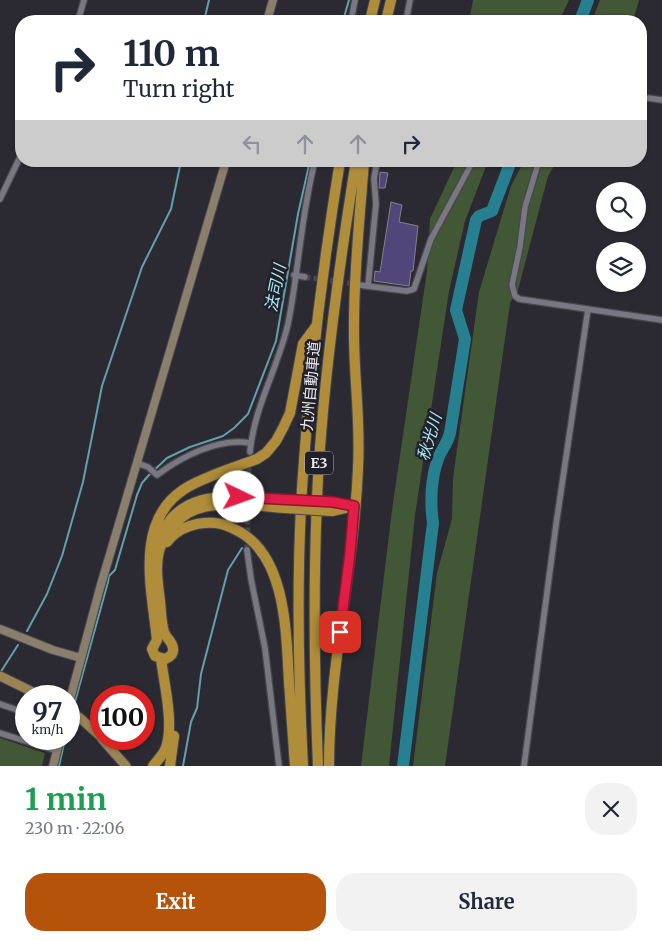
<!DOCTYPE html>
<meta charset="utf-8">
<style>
:root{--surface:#fff;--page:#f2f2f3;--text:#1f2937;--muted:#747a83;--accent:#b45309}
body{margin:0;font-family:Merriweather,"Noto Sans JP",serif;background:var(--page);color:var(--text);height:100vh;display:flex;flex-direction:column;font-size:19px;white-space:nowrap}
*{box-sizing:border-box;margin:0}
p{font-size:16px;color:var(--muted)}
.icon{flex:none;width:28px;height:28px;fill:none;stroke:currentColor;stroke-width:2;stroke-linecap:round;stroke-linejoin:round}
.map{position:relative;height:766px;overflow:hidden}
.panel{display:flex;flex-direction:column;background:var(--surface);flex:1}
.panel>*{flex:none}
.guide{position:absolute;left:15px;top:15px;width:632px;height:152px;border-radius:20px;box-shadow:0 1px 4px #0004;background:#fff;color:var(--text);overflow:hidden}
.tools{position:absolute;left:596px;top:182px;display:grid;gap:10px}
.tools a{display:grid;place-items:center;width:50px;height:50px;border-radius:50%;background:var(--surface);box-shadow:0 1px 4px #0004;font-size:25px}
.speed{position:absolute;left:15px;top:685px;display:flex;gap:10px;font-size:25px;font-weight:700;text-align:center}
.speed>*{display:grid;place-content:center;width:65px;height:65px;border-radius:50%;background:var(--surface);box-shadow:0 1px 4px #0004;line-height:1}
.speed small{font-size:12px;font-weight:400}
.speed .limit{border:8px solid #d22;background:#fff;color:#111}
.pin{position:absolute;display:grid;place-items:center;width:42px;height:42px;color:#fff;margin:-21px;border-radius:10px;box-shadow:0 2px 8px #0006}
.me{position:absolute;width:55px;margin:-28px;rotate:93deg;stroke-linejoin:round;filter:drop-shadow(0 0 4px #0008)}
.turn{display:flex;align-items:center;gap:18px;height:105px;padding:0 25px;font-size:22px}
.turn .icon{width:65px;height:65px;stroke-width:2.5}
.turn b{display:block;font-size:35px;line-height:42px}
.lanes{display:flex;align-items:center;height:48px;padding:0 25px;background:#0003;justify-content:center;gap:25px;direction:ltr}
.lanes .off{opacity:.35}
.round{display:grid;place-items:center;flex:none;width:52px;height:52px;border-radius:20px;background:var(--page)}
.overview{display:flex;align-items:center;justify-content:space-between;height:85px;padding:0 25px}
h1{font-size:30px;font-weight:700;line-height:38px;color:#1e9e55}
.primary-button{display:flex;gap:10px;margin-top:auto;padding:10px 25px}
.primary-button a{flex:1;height:58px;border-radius:20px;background:var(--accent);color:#fff;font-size:20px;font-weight:700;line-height:58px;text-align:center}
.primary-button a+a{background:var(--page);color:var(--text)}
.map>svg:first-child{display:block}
.green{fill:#425736}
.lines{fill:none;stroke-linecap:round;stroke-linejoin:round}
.stream{stroke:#61a0ac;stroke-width:2}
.river{stroke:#268090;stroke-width:12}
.building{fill:#504679;stroke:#82818b}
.street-tunnel{stroke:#48474e;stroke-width:5.5;stroke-dasharray:5.5 3;stroke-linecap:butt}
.street-casing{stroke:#47474d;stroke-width:8}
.secondary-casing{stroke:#47474d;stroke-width:10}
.primary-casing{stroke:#47474d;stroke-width:11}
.highway-casing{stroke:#47474d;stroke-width:12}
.street{stroke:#797781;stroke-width:5.5}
.secondary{stroke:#8a7e6c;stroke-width:8}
.primary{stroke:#9a8456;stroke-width:9}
.highway{stroke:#b08d3a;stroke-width:10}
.highway-bridge-casing{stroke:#47474d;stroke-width:12;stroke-linecap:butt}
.highway-bridge{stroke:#b08d3a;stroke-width:10}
.route-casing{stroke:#92132f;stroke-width:12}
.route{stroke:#e11d48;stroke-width:9}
.labels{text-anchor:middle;stroke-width:5;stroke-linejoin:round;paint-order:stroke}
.shield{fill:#222028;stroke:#aeadb3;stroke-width:1}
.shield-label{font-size:14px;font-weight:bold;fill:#eaeaef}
.street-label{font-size:15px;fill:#eaeaef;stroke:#222028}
.water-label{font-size:16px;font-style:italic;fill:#aaedfa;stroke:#222028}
</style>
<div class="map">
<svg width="662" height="766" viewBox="0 0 662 766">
<rect width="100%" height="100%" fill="#2b2a32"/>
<path class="green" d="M473,0H569L559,21H469Z
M600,0H639L633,21H592Z
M457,161H488L465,221L449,291L415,515L389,766H361L392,510L427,271L430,219Z
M524,161H557L548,176L518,290L510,303L445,766H413L437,573L452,519L453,478L479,292L511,186Z
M0,738L45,753L42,766H0Z"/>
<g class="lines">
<path class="stream" d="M204,21L209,0
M343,21L349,0
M27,631L47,594L62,556L83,482L102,386L142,267L171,209L181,161
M0,673L18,645
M73,709L108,582L109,576L115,570L137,495L142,483L149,475L167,458L190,447L223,436L234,428L248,414L276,341L298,214L310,161
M69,724L71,716
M59,766L65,739
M183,766L191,722L197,708L201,674L228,570L242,548"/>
<path class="river" d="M580,21L588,0
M403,766L433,523C430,504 431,477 438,459C441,450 448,443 450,433L465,339L456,310L476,220L479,216L492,211L511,161"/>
</g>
<path class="building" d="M380,172L388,173L385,188H379Z
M391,202L402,205L399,222L418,226L413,271H411L409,286L374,281L375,271L380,272Z"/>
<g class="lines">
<path class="street-tunnel" d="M305,277L357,284
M247,550L249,462"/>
<g class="street-casing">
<path id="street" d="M78,21L84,0
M351,21L355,0
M406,21L410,0
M641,97L662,100
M539,161L525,207L520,247L512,285L515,296L519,299L662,320
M0,199L21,155
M294,275L305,277
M359,285L407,291L414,289L431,239L473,161
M368,286L376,204L374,179L377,161
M250,452C254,407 278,368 288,324C299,270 301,214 315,161
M137,463L148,467L157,475C181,457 219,437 250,443
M247,550L251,579L265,648L279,766
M0,704L26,713
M0,733L57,751
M524,766L556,525L588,309"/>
</g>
<g class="secondary-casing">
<path id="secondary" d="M267,21L273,0
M0,629L53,650L81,658
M69,703L100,588L226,161
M53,766L60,739"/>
</g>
<g class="primary-casing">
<path id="primary" d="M0,676L41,696
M69,711L79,717L101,737
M102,739L126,766"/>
</g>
<g class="highway-casing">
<path id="highway" d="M370,21L375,0
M386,21L391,0
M285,508C258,506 230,501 204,507C182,511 165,531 159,551C155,567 158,585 160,601C161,611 161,622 164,632C166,638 172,641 173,648C174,654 170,657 165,659L155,656L152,649L157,640C152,590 134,523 183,490C200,478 236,467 257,459L266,453L276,441L283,428L290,413L303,344L317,325
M332,511L354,506
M167,542C178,527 197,522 215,523C224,523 232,528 240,532C287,559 286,635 289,682C291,710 293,738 295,766
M156,546C177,484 232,497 285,500
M153,766C157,761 162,756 165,750C175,728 164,683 161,659
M170,766L174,736
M303,766C298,669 296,571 303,474C310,369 323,265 340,161
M318,766C314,670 313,574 318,478C324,372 339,266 356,161
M329,766C329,666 354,568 358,468C361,420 353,372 354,324C354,269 360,216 364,161"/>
</g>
<use href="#street" class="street"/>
<use href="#secondary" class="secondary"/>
<use href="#primary" class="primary"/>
<use href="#highway" class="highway"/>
<g class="highway-bridge-casing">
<path id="highway-bridge" d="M285,500L333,502
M285,508L332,511"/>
</g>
<use href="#highway-bridge" class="highway-bridge"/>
</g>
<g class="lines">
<g class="route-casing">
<path id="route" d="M239,497L333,502L354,506L350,553L340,632"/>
</g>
<use href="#route" class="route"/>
</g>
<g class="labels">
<rect class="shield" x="305" y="451.5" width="28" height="23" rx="4"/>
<g class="shield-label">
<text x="319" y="468">E3</text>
</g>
<g class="street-label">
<text transform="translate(311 386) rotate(-85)" y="5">九州自動車道</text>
</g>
<g class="water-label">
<text transform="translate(275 288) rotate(-79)" y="6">法司川</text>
<text transform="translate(429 437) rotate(-73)" y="6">秋光川</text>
</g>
</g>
</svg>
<div class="tools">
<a><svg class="icon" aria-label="search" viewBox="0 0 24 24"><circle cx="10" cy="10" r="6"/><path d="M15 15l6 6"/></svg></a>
<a><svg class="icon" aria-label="layers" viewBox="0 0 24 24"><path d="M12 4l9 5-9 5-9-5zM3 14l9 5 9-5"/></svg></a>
</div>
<div class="speed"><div>97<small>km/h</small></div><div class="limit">100</div></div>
<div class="pin" style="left:340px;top:632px;background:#d93025"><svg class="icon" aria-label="arrive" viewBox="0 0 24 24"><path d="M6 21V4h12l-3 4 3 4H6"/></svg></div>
<svg class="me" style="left:239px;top:497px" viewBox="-20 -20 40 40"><circle r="19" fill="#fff"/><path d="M0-13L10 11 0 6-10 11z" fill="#e11d48"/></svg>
<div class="guide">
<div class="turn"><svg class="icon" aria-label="right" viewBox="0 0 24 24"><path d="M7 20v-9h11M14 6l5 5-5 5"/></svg><div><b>110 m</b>Turn right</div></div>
<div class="lanes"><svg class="icon off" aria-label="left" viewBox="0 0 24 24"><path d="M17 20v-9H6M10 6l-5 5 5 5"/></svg><svg class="icon off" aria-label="ahead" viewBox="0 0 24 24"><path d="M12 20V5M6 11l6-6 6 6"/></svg><svg class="icon off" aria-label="ahead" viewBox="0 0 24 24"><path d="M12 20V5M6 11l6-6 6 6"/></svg><svg class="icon" aria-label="right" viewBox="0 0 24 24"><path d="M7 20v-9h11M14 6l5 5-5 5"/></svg></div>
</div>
</div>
<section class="panel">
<div class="overview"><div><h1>1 min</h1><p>230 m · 22:06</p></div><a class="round"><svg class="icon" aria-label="close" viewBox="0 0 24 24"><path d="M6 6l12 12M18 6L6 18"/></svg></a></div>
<div class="primary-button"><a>Exit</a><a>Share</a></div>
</section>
